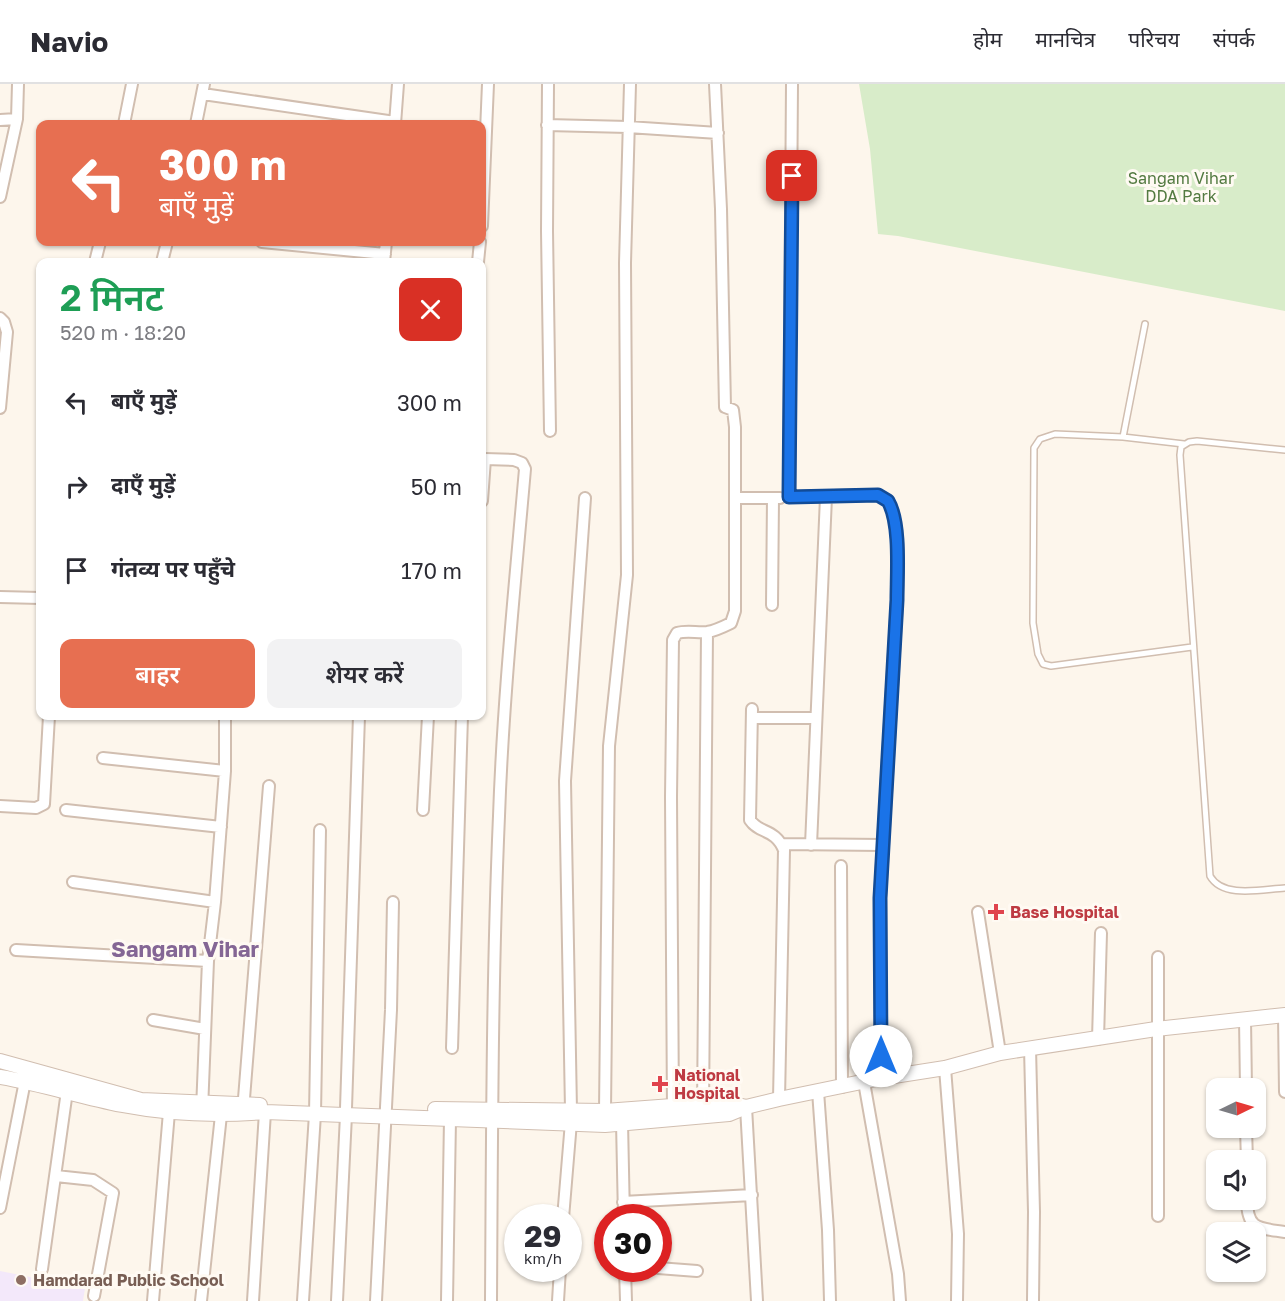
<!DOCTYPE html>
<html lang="hi">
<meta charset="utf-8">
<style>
:root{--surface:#fff;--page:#f2f2f3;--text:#2b2b33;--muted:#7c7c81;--line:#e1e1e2;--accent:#e76f51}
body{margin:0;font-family:"Golos Text","Noto Sans Devanagari",sans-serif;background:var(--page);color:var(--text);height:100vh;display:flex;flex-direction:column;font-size:22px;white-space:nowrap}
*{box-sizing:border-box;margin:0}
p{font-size:20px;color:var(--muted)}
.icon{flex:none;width:33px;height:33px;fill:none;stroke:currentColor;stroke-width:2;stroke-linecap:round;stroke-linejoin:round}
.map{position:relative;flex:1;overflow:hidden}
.panel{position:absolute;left:36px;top:174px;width:450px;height:462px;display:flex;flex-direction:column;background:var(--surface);border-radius:12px;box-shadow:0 2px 4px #0004}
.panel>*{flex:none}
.top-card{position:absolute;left:36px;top:36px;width:450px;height:126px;border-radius:12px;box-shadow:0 2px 4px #0004;background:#e76f51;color:#fff;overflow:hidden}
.needle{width:39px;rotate:85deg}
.controls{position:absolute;left:1206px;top:994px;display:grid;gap:12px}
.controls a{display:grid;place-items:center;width:60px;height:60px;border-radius:12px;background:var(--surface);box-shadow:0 2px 4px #0004;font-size:30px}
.speed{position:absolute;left:504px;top:1120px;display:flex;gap:12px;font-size:30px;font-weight:700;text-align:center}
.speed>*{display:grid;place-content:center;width:78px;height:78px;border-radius:50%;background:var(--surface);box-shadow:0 2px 4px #0004;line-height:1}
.speed small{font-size:15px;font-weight:400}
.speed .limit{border:9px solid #d22;background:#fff;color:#111}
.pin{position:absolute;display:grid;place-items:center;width:51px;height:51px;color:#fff;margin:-26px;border-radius:12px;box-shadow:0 3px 9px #0006}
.me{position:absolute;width:66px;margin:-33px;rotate:0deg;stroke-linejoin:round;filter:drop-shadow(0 0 4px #0008)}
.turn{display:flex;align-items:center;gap:21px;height:126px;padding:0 24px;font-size:27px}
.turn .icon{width:78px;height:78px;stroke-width:2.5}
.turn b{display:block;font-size:42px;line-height:51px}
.round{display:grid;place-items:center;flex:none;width:63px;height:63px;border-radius:12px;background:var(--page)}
.summary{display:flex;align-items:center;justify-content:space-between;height:102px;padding:0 24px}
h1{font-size:36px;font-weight:600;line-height:45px;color:#1e9e55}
.cta{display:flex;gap:12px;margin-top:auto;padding:12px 24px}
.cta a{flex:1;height:69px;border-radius:12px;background:var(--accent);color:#fff;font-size:24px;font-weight:600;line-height:69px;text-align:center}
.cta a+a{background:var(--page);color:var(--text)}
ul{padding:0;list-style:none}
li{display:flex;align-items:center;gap:18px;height:84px;padding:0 24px}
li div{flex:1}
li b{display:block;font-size:22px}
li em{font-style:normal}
header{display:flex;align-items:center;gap:36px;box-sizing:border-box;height:84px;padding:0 30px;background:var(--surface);border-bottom:2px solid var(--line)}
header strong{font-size:28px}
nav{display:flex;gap:33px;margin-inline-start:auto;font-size:21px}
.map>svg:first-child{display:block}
.education{fill:#f3e8fa}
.green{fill:#d8ecc9}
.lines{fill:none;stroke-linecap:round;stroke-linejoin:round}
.service-casing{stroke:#d1beb0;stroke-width:8}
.minor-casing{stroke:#d1beb0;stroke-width:14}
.tertiary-casing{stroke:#d1beb0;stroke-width:16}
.service{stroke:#fff;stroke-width:5}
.minor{stroke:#fff;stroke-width:10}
.tertiary{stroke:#fff;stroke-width:14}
.route-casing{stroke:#114b97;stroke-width:15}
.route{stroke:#1a73e8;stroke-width:10}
.health-dot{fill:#e0444e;stroke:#fffaf3;stroke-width:2}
.education-dot{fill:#8d6e63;stroke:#fffaf3;stroke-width:2}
.labels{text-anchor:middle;stroke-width:6;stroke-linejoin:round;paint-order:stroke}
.park-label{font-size:16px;fill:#537a41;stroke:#fffaf3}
.health-label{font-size:16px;font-weight:bold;fill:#be3a42;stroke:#fffaf3;text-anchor:start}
.education-label{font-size:16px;font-weight:bold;fill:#785e54;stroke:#fffaf3;text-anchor:start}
.district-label{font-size:22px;font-weight:bold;fill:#846695;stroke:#fffaf3}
</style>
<header>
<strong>Navio</strong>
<nav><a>होम</a><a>मानचित्र</a><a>परिचय</a><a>संपर्क</a></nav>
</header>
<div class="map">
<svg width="1285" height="1217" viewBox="0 0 1285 1217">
<rect width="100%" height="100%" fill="#fdf6ec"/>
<path class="education" d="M0,1187L85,1204L83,1217H0Z"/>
<path class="green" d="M859,0H1285V227L898,152L878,150L870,65Z"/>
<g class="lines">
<g class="service-casing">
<path id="service" d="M1123,353L1145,240
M1184,360L1123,353L1055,350L1040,355L1034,364L1033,539L1038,570L1043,580L1051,582L1192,563
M1285,366L1197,357L1189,358L1181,363L1180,371L1210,792C1223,815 1263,805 1285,804"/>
</g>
<g class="minor-casing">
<path id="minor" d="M548,0L547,147L550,347
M792,0L789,413L878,411L888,417C901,439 897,490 897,516L880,814L881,994
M203,10L395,38
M0,36L17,35
M124,40L132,0
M196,40L204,0
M395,40L398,0
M547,41L628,43L718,49
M0,113L17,35L18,0
M482,142L488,0
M262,158L385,170
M95,178L100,158
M162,178L167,158
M384,178L386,158
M478,178L480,158
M0,234L4,238L7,248L0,324
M482,375H485L482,417
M485,375L514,376L522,379L525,385C515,500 503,616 499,732C492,894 492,1056 491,1217
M735,414H780
M0,513L40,514
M772,521L773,414
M752,625L750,736C759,750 775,744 784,766L779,1015
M752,634H816
M103,674L225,687
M0,722L36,724L44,720L49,632
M66,726L221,743
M423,726L428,632
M782,760L883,761
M811,761L826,413
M841,782L842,1003
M73,798L215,818
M978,828L1000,969
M16,866L208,877
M1158,873V1132
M1284,931L1285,1008
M1245,935L1246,1005
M153,936L205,945
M1098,955L1101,849
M452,964L462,632
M1030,964L1034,1128L1033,1217
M945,984L958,1150L957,1217
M864,998L898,1190L900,1217
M818,1007L828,1146L830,1217
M746,1023L757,1217
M346,1024L359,632
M202,1026L208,877L215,818L225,687V632
M571,1026L565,697L585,414
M243,1027L269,702
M605,1027L609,662L627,491L625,179L630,0
M673,1028L671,713L673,556L677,549C687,546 697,549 707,548C715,547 723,543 731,539L735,527V343L733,326L725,323L721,125L715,0
M703,1028L707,548
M622,1038L624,1134
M1246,1044L1247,1077
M56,1092L93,1096L113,1109L94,1212
M1247,1116C1247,1146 1259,1144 1285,1148
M623,1118L752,1111
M0,1124L25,997
M563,1134L571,1038
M658,1184L697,1187
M42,1185L67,1007
M625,1185L626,1217
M153,1217L169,1028
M201,1217L221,1031
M253,1217L265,1028
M303,1217L315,1030L320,746
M337,1217L346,1031
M376,1217L391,926L393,818
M447,1217L450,1035
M558,1217L560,1185"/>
</g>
<g class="tertiary-casing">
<path id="tertiary" d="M0,977L141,1016L260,1021
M0,993C42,1000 81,1013 122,1021C169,1030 217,1032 265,1028L605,1041L729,1030L746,1023L779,1015L881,994L945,984L1000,969L1156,945L1285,931
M435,1025L605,1027L726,1018L746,1023"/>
</g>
<use href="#service" class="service"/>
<use href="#minor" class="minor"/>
<use href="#tertiary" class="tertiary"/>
</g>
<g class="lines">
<g class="route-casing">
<path id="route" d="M792,92L789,413L878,411L888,417C901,439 897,490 897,516L880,814L881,972"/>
</g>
<use href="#route" class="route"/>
</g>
<g class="health-dot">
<path d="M993 819h6v6h6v6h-6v6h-6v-6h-6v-6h6z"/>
<path d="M657 991h6v6h6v6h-6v6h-6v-6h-6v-6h6z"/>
</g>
<circle class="education-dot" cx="21" cy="1196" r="6"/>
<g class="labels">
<g class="park-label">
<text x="1181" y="100">Sangam Vihar<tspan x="1181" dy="18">DDA Park</tspan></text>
</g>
<g class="health-label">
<text x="1010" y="834">Base Hospital</text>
<text x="674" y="997">National<tspan x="674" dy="18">Hospital</tspan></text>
</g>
<g class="education-label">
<text x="33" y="1202">Hamdarad Public School</text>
</g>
<g class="district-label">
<text x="185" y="873">Sangam Vihar</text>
</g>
</g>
</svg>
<div class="controls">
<a><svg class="needle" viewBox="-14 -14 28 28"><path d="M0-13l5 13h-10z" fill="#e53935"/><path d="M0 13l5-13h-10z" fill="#7c7c81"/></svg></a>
<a><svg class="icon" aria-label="sound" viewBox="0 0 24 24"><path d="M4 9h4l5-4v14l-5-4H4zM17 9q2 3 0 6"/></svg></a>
<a><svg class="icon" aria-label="layers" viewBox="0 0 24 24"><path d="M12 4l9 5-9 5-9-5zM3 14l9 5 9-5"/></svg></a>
</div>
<div class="speed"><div>29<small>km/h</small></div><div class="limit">30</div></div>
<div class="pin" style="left:792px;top:92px;background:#d93025"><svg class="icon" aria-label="arrive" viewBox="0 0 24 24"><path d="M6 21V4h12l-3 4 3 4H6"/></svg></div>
<svg class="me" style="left:881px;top:972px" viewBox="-20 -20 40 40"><circle r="19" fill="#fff"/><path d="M0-13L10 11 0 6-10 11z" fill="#1a73e8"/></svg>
<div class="top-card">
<div class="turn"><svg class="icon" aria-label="left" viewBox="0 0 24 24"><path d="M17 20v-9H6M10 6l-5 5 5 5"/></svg><div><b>300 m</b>बाएँ मुड़ें</div></div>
</div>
<section class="panel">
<div class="summary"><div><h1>2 मिनट</h1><p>520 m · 18:20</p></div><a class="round" style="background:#d93025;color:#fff"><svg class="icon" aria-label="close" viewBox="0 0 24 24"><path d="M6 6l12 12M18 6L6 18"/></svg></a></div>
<ul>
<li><svg class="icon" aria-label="left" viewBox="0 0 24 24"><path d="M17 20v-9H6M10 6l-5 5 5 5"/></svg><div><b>बाएँ मुड़ें</b></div><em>300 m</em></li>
<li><svg class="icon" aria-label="right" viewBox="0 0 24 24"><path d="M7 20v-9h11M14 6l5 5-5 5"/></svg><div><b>दाएँ मुड़ें</b></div><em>50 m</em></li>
<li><svg class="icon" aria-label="arrive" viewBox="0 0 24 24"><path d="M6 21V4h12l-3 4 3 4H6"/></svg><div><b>गंतव्य पर पहुँचे</b></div><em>170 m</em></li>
</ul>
<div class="cta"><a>बाहर</a><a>शेयर करें</a></div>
</section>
</div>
